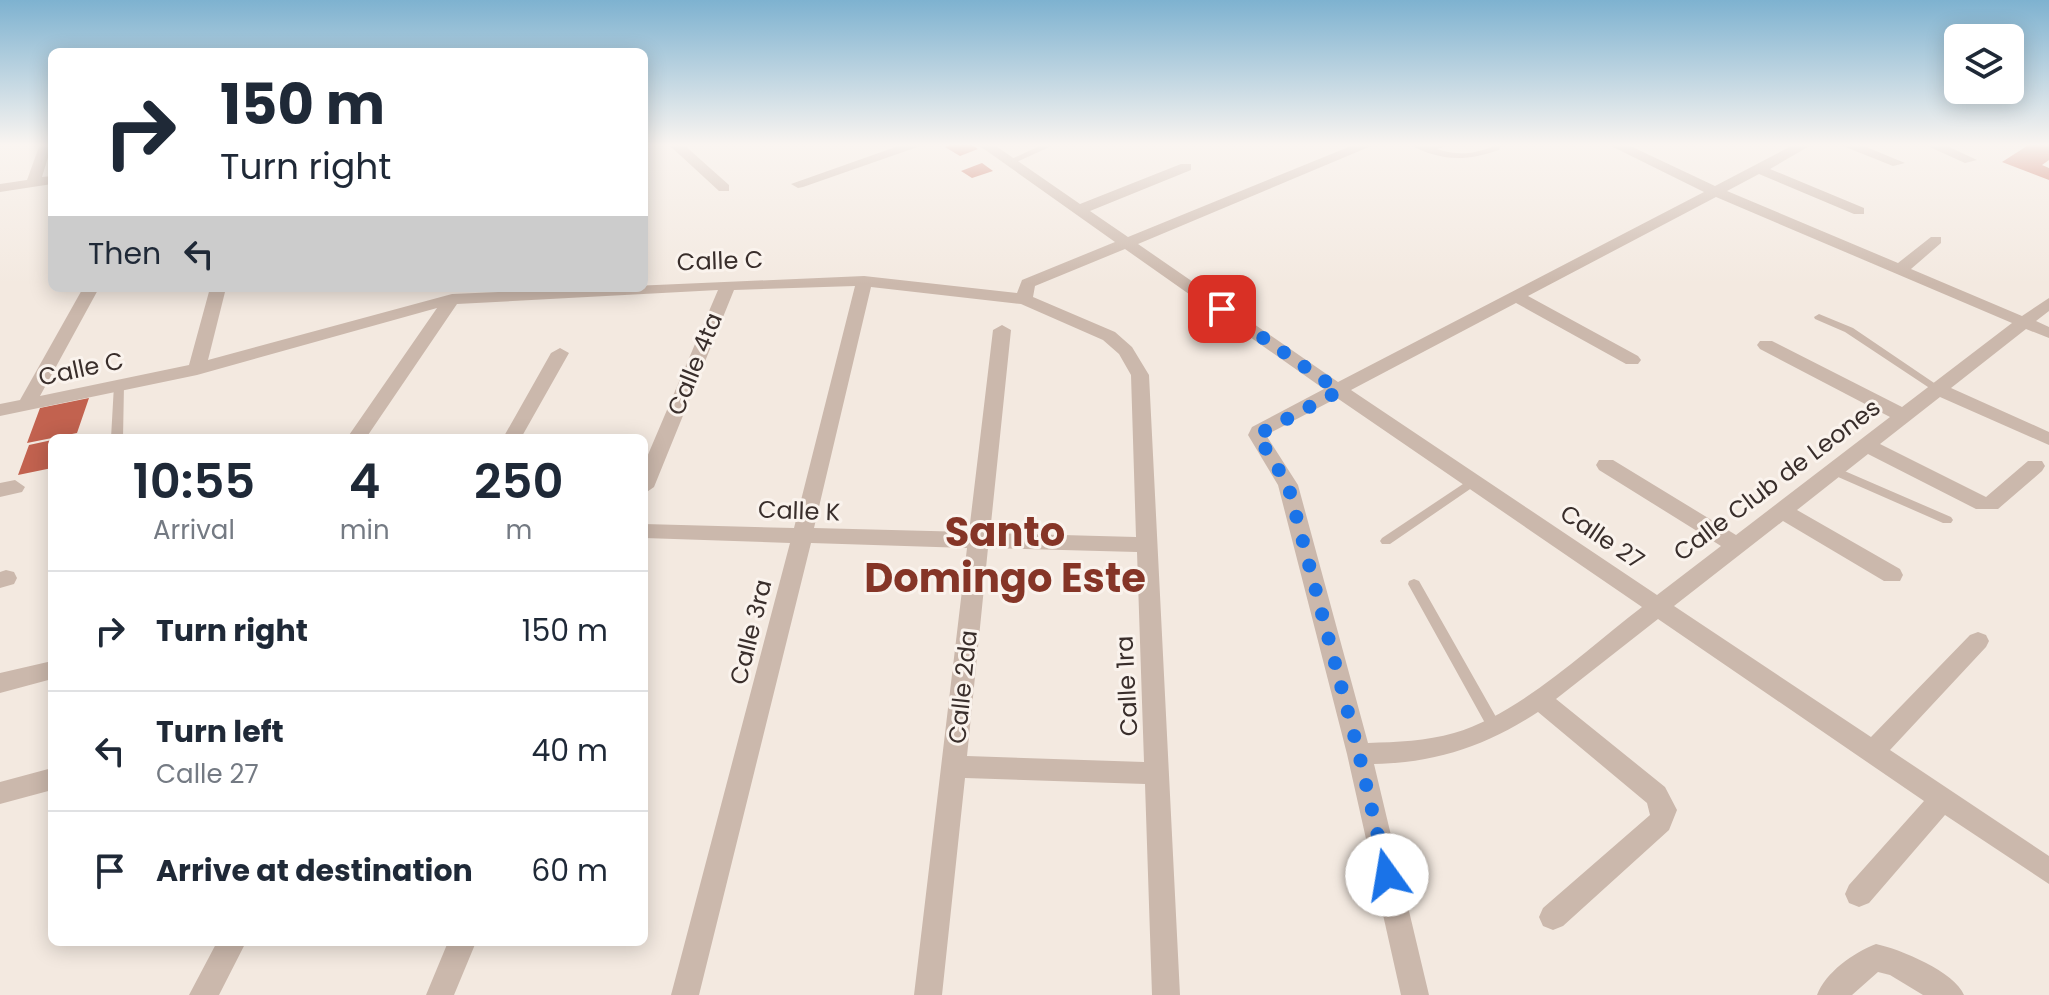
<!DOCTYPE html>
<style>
:root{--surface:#fff;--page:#f6f6f7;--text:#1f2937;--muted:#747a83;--line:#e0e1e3}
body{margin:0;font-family:Poppins,sans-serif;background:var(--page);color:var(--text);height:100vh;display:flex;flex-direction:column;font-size:30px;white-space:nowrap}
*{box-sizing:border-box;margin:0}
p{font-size:26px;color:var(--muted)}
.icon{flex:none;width:44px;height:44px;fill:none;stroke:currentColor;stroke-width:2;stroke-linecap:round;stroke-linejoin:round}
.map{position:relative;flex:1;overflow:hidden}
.side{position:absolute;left:48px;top:434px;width:600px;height:512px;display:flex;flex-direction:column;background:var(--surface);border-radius:12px;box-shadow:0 4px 20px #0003}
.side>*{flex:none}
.guide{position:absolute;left:48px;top:48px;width:600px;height:244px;border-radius:12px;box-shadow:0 4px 20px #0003;background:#fff;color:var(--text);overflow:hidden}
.controls{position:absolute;left:1944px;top:24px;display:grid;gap:16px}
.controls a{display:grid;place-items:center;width:80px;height:80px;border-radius:12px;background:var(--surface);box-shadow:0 4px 20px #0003;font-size:40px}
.pin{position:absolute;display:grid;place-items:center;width:68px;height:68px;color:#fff;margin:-34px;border-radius:16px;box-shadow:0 4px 12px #0006}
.me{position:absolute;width:88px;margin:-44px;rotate:347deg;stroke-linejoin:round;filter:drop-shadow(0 0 6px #0008)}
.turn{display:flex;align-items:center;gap:28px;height:168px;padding:0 40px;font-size:36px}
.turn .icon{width:104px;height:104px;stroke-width:2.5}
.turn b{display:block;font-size:56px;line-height:68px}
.then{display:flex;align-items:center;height:76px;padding:0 40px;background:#0003;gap:16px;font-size:30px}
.eta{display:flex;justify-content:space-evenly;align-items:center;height:136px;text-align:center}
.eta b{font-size:48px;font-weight:600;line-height:56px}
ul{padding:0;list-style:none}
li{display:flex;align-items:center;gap:24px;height:120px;padding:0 40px;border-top:2px solid var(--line)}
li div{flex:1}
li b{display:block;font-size:30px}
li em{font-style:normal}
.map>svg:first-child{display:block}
.building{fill:#c2624f}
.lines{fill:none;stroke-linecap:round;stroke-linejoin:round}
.lane{fill:#cbb8ac;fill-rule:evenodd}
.street{fill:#cbb8ac;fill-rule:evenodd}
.route{stroke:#1a73e8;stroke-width:14;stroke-dasharray:0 25.2}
.labels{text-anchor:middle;stroke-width:6;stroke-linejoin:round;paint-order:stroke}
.street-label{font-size:24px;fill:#392e2b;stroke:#faf3ed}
.town-label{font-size:40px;font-weight:bold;fill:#853527;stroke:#faf3ed}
</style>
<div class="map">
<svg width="2049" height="995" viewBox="0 0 2049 995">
<rect width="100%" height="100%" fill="#f3e9e0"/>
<path class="building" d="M952,144H971L978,149L960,156L945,147Z
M2030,144H2049V160L2042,165L2049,168V180L2002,162Z
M982,163L993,171L972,178L961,171Z
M89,398L77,433L27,443L40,408Z
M52,440V468L18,475L29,445Z"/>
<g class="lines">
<path class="lane" d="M1044,144H1056L1012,164L1005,162Z
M1408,144L1429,146L1450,144L1437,149C1458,156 1472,154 1492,147L1493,144H1501L1499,150C1464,162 1441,161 1408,144Z
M1819,314L1853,328L1943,389L1942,391H1934L1845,332L1815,319L1814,317Z
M119,382L124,385L123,438H111L114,385Z
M1833,466L1951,517L1953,520L1951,523H1943L1829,473L1827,470Z
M1472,478L1476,479L1478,482L1476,485L1390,544H1382L1380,541L1382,538Z
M1414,579L1419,581L1500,724L1502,728L1500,732L1495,734L1490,732L1408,584L1409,581Z"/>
<path class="street" d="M40,144H52L42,177L52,176V184L0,192V184L27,180Z
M668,144H683L729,185V191H719Z
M904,144H926L803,187L798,188L791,184Z
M977,144H993L1080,204L1181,164H1191V170L1090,211L1128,237L1356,144H1376L1138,244L1338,382L1704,192L1607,144H1626L1715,186L1795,144H1813L1770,169L1864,208V214H1854L1759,174L1727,191L1898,263L1931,237H1941V243L1911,269L2022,316L2049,298V311L2036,321L2049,327V338L2026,329L1951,388L2049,432V445L1940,397L1880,444L1986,497L2028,461H2042L2045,466L2042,471L1998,509H1976L1868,454L1797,510L1900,569L1903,575L1900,581H1884L1783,521L1674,606L1871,737L1970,635L1978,632L1986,635L1989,641L1986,647L1890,750L2049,856V884L1945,815L1869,903L1859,907L1849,903L1845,894L1849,885L1924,801L1658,619L1556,699L1665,787L1677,810L1669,830L1563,926L1553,930L1543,926L1539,917L1543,908L1650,815L1647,803L1538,712C1486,746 1436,763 1374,764L1429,995H1401L1347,754L1278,485L1248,435L1252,427L1324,389L1125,249L1035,286L1033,297L1115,332L1132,347L1149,375L1180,995H1152L1145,784L965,778L942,995H914L967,548L811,543L699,995H671L790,543L644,538V524L794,528L855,286L734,290L654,487L644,494V464L718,290L457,304L366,438H347L437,308L197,375L0,416V404L20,400L83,288H99L40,396L189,365L210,288H226L208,360L452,294L864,276L1017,293L1022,280L1115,242ZM1716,197L2012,323L1902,407L1772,341H1760L1757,345L1760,349L1890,417L1736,535L1613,460H1599L1596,465L1599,470L1721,546L1657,595L1351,390L1516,303L1626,364H1638L1641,360L1638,356L1528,296ZM871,287L1021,304L1103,340L1119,354L1131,375L1136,537L990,533L1011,330L1002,325L993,330L969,532L814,528ZM1337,398L1642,607C1587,649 1520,714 1454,733C1426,741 1397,742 1368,743L1298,485L1266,435ZM988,548L1137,552L1144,762L967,756Z
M1838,144H1859L1905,163L1893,166Z
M1923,144H1943L1977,160L1965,163Z
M560,348L569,353L521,438H503L551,353Z
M15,480L25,487L22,492L0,497V483Z
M6,570L14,572L17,578L14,584L0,588V572Z
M52,661V679L0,693V673Z
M52,768V790L0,804V782Z
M217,942H246L219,995H189Z
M448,942H476L454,995H426Z
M1876,944C1900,949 1955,972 1964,995H1923L1890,975L1878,972L1852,995H1817C1826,972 1853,953 1876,944Z"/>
</g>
<linearGradient id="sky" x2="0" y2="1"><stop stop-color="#7eb2d0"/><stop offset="0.51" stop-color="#faf5f1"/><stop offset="1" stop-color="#faf5f1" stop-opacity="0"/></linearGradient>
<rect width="2049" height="284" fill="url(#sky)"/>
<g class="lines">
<path class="route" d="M1222,309L1339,391L1257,435L1288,485L1359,754L1387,875"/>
</g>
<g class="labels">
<g class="street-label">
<text transform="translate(720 261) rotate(-2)" y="8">Calle C</text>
<text transform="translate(695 364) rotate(-68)" y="8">Calle 4ta</text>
<text transform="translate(81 369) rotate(-12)" y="8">Calle C</text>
<text transform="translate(1777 480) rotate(-37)" y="8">Calle Club de Leones</text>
<text transform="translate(799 511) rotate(2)" y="8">Calle K</text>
<text transform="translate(1602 537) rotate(34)" y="8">Calle 27</text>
<text transform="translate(751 632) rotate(-76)" y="8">Calle 3ra</text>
<text transform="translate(1127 686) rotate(-93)" y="8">Calle 1ra</text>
<text transform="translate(963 687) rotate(-84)" y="8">Calle 2da</text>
</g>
<g class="town-label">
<text x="1005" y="546">Santo<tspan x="1005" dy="46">Domingo Este</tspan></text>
</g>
</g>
</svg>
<div class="controls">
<a><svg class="icon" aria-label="layers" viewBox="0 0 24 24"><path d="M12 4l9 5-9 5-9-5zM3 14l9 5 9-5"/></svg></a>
</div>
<div class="pin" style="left:1222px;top:309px;background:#d93025"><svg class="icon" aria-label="arrive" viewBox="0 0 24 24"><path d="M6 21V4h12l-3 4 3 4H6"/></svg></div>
<svg class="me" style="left:1387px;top:875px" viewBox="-20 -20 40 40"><circle r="19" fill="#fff"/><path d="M0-13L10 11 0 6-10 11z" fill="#1a73e8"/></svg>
<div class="guide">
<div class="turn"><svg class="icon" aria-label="right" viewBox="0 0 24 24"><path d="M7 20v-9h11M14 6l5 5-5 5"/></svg><div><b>150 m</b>Turn right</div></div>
<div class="then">Then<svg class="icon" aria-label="left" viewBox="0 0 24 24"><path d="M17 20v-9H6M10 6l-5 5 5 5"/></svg></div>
</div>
<section class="side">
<div class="eta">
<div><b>10:55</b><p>Arrival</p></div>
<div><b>4</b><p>min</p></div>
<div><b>250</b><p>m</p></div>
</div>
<ul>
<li><svg class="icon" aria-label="right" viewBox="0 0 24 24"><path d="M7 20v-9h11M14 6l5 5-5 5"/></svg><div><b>Turn right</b></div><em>150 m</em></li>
<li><svg class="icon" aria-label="left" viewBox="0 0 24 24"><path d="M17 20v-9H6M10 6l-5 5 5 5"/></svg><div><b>Turn left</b><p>Calle 27</p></div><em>40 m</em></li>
<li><svg class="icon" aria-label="arrive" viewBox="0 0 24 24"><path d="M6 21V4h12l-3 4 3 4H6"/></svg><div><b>Arrive at destination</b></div><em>60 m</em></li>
</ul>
</section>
</div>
